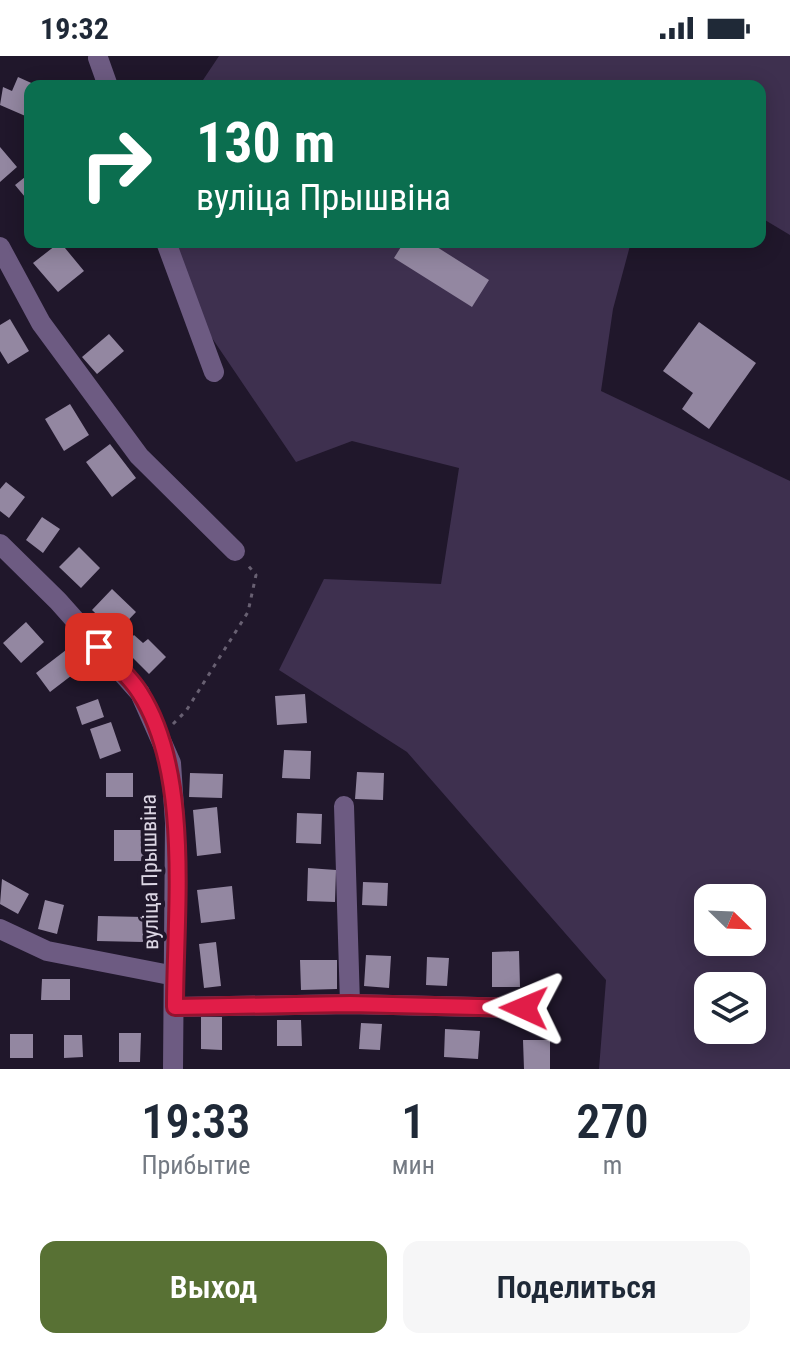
<!DOCTYPE html>
<html lang="ru">
<meta charset="utf-8">
<style>
:root{--surface:#fff;--page:#f6f6f7;--text:#1f2937;--muted:#747a83;--accent:#587134}
body{margin:0;font-family:"Roboto Condensed",sans-serif;background:var(--page);color:var(--text);height:100vh;display:flex;flex-direction:column;font-size:30px;white-space:nowrap}
*{box-sizing:border-box;margin:0}
p{font-size:26px;color:var(--muted)}
.icon{flex:none;width:44px;height:44px;fill:none;stroke:currentColor;stroke-width:2;stroke-linecap:round;stroke-linejoin:round}
.map{position:relative;height:1013px;overflow:hidden}
.side{display:flex;flex-direction:column;background:var(--surface);flex:1}
.side>*{flex:none}
.hud{position:absolute;left:24px;top:24px;width:742px;height:168px;border-radius:16px;box-shadow:0 4px 20px #0003;background:#0b6e4f;color:#fff;overflow:hidden}
.needle{width:52px;rotate:113deg}
.fabs{position:absolute;left:694px;top:828px;display:grid;gap:16px}
.fabs a{display:grid;place-items:center;width:72px;height:72px;border-radius:16px;background:var(--surface);box-shadow:0 4px 20px #0003;font-size:40px}
.pin{position:absolute;display:grid;place-items:center;width:68px;height:68px;color:#fff;margin:-34px;border-radius:16px;box-shadow:0 4px 12px #0006}
.me{position:absolute;width:88px;margin:-44px;rotate:271deg;stroke-linejoin:round;filter:drop-shadow(0 0 6px #0008)}
.turn{display:flex;align-items:center;gap:28px;height:168px;padding:0 40px;font-size:36px}
.turn .icon{width:104px;height:104px;stroke-width:2.5}
.turn b{display:block;font-size:56px;line-height:68px}
.eta{display:flex;justify-content:space-evenly;align-items:center;height:136px;text-align:center}
.eta b{font-size:48px;font-weight:600;line-height:56px}
.primary-button{display:flex;gap:16px;margin-top:auto;padding:16px 40px}
.primary-button a{flex:1;height:92px;border-radius:16px;background:var(--accent);color:#fff;font-size:32px;font-weight:600;line-height:92px;text-align:center}
.primary-button a+a{background:var(--page);color:var(--text)}
.status{display:flex;justify-content:space-between;align-items:center;height:56px;padding:0 40px;background:var(--surface);direction:ltr}
.status svg{height:22px;fill:currentColor}
.map>svg:first-child{display:block}
.green{fill:#3e304f;fill-rule:evenodd}
.building{fill:#9387a1}
.lines{fill:none;stroke-linecap:round;stroke-linejoin:round}
.path{stroke:#686072;stroke-width:3;stroke-dasharray:4 6;stroke-linecap:butt}
.minor{stroke:#6d5b82;stroke-width:20}
.route-casing{stroke:#92132f;stroke-width:20}
.route{stroke:#e11d48;stroke-width:14}
.labels{text-anchor:middle;stroke-width:8;stroke-linejoin:round;paint-order:stroke}
.street-label{font-size:22px;fill:#dcd6e4;stroke:#20172b}
</style>
<div class="status"><b>19:32</b><svg viewBox="0 0 49 12"><path d="M0 12V9h3v3zM5 12V6h3v6zM10 12V3h3v9zM15 12V0h3v12zM26 1h20v11H26zM47 4h2v5h-2z"/></svg></div>
<div class="map">
<svg width="790" height="1013" viewBox="0 0 790 1013">
<rect width="100%" height="100%" fill="#20172b"/>
<path class="green" d="M219,0H790V179L760,161V30H199Z
M172,186H631L613,253L601,335L790,425V1013H599L606,924L407,696L279,614L324,523L441,528L459,412L352,385L296,406L189,248ZM708,842H752V886H708ZM708,930H752V974H708Z"/>
<path class="building" d="M18,21L38,30H30V62L0,49L3,31L12,35Z
M0,91L17,111L0,126Z
M30,117V147L15,129Z
M60,186L84,215L58,236L33,207Z
M404,186H429L489,224L472,251L394,202Z
M10,263L29,295L8,308L0,295V269Z
M699,266L756,307L709,373L682,353L693,337L663,315Z
M109,278L124,295L97,318L82,301Z
M70,348L89,379L64,395L45,363Z
M110,388L136,422L112,441L86,406Z
M6,426L25,441L9,462L0,455V433Z
M42,461L60,473L43,497L26,484Z
M79,491L100,512L81,532L59,511Z
M112,533L136,556L116,577L92,554Z
M26,566L44,586L21,607L3,587Z
M134,579L143,587L148,583L166,601L149,618L122,591Z
M66,594L80,613L50,636L36,617Z
M305,638L307,667L277,669L275,640Z
M98,643L104,661L82,669L76,651Z
M111,666L121,695L100,703L90,673Z
M284,694L311,695L310,723L282,722Z
M357,716L384,717L383,744L355,743Z
M106,717H133V741H106Z
M190,717L223,718L222,742L189,741Z
M217,751L221,797L197,800L193,754Z
M297,757L322,758L321,788L296,787Z
M114,774H144V805H114Z
M308,812L336,814L335,846L307,845Z
M2,823L29,838L18,858L0,848Z
M363,826L388,827L387,850L362,849Z
M232,830L235,863L201,867L197,834Z
M45,844L64,849L57,878L38,873Z
M98,860L144,861L143,886L97,885Z
M216,886L221,930L204,932L199,888Z
M519,895L520,931H492V896Z
M366,899L391,900L389,932L364,930Z
M427,901L449,902L447,930L426,929Z
M300,904H337V933L301,934Z
M42,923H70V944H41Z
M201,961H222V994L201,993Z
M277,964H301L302,990H277Z
M361,967L382,968L380,994L359,993Z
M445,973L480,975L478,1003L444,1001Z
M119,977H141L140,1006H119Z
M10,978H33V1002H10Z
M64,979H82L83,1001L64,1002Z
M523,984H550V1013H524Z"/>
<g class="lines">
<path class="path" d="M173,668L186,655L248,556L256,519L246,507"/>
<path class="minor" d="M98,2L108,30
M166,186L214,316
M0,191L41,267L139,400L235,495
M0,488L58,545L140,637L171,707L175,767L173,1013
M344,750L350,948
M0,873L47,895L175,920
M175,951L350,948L524,952"/>
</g>
<g class="lines">
<g class="route-casing">
<path id="route" d="M99,591C112,606 130,620 140,637C192,718 175,857 175,951L350,948L524,952"/>
</g>
<use href="#route" class="route"/>
</g>
<g class="labels">
<g class="street-label">
<text transform="translate(149 816) rotate(-91)" y="8">вуліца Прышвіна</text>
</g>
</g>
</svg>
<div class="fabs">
<a><svg class="needle" viewBox="-14 -14 28 28"><path d="M0-13l5 13h-10z" fill="#e53935"/><path d="M0 13l5-13h-10z" fill="#747a83"/></svg></a>
<a><svg class="icon" aria-label="layers" viewBox="0 0 24 24"><path d="M12 4l9 5-9 5-9-5zM3 14l9 5 9-5"/></svg></a>
</div>
<div class="pin" style="left:99px;top:591px;background:#d93025"><svg class="icon" aria-label="arrive" viewBox="0 0 24 24"><path d="M6 21V4h12l-3 4 3 4H6"/></svg></div>
<svg class="me" style="left:524px;top:952px" viewBox="-20 -20 40 40"><path d="M0-17L14 15 0 8-14 15z" fill="#e11d48" stroke="#fff" stroke-width="4"/></svg>
<div class="hud">
<div class="turn"><svg class="icon" aria-label="right" viewBox="0 0 24 24"><path d="M7 20v-9h11M14 6l5 5-5 5"/></svg><div><b>130 m</b>вуліца Прышвіна</div></div>
</div>
</div>
<section class="side">
<div class="eta">
<div><b>19:33</b><p>Прибытие</p></div>
<div><b>1</b><p>мин</p></div>
<div><b>270</b><p>m</p></div>
</div>
<div class="primary-button"><a>Выход</a><a>Поделиться</a></div>
</section>
